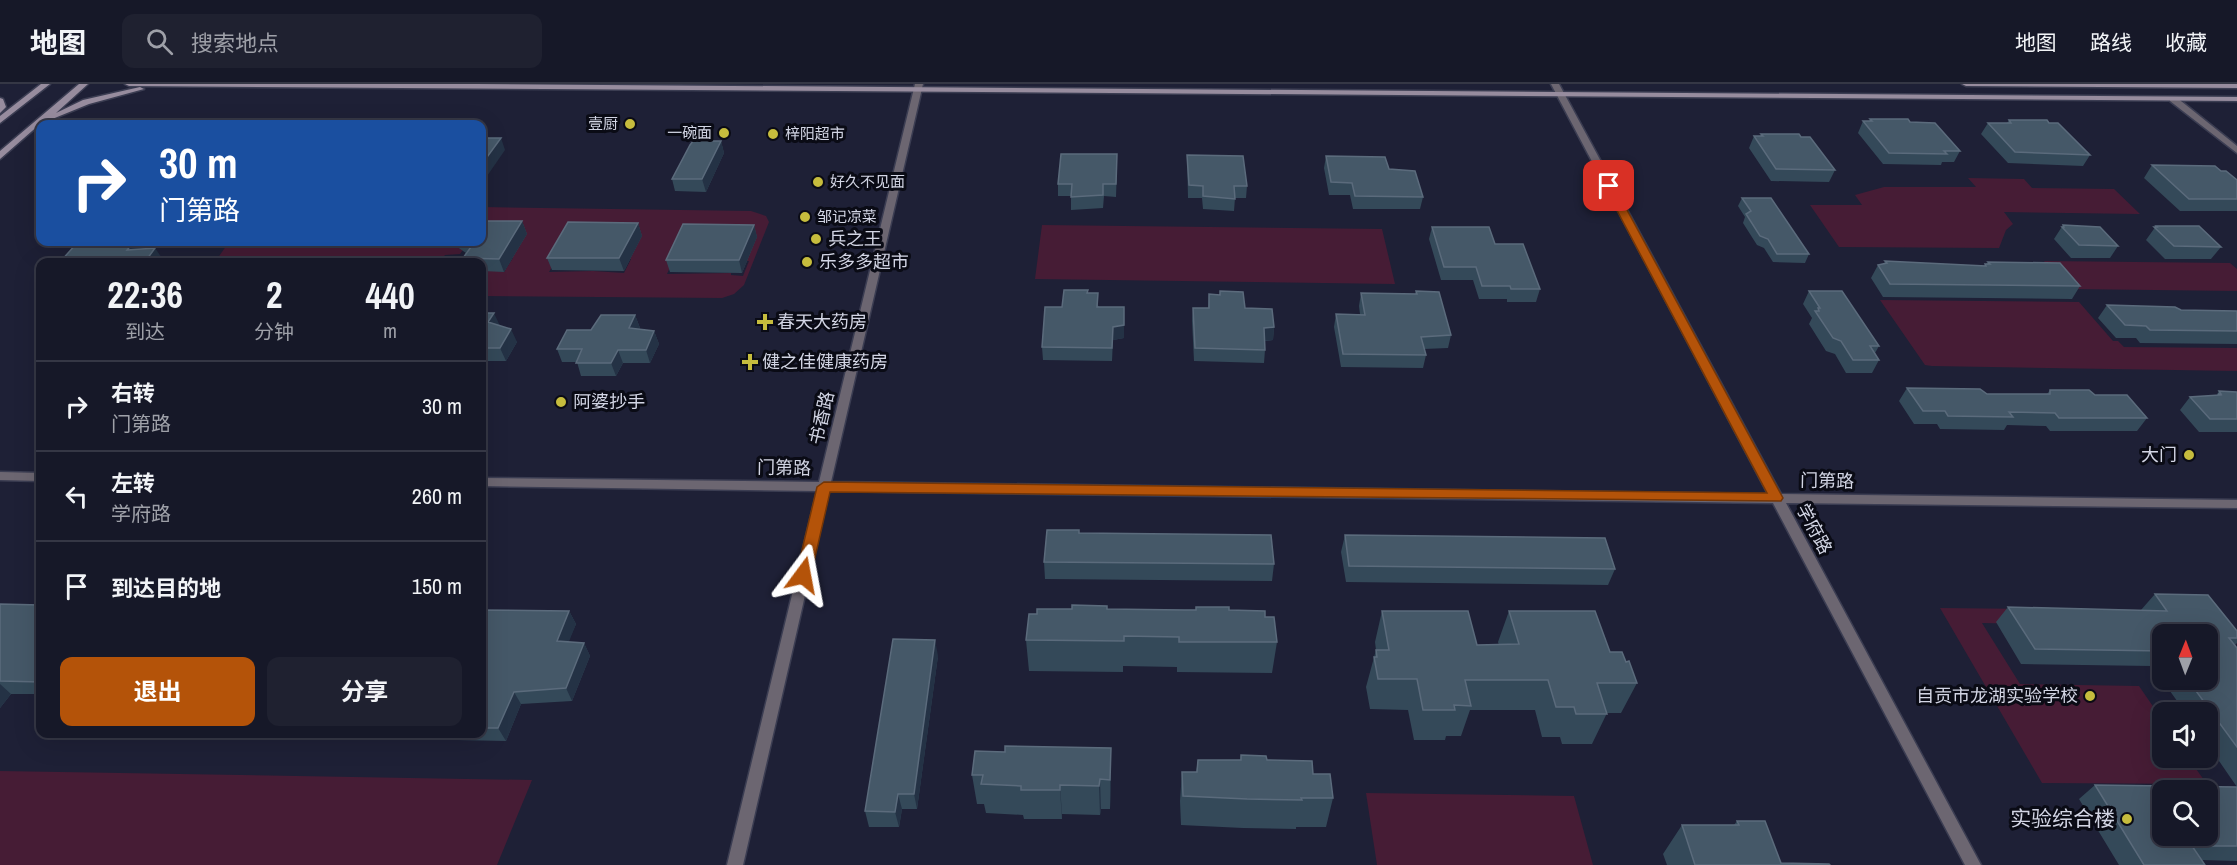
<!DOCTYPE html>
<html lang="zh">
<meta charset="utf-8">
<style>
:root{--surface:#161828;--page:#1f2130;--text:#f1f3f6;--muted:#9ea0a8;--line:#353745;--accent:#b45309}
body{margin:0;font-family:"Archivo Narrow","Noto Sans SC",sans-serif;background:var(--page);color:var(--text);height:100vh;display:flex;flex-direction:column;font-size:22px;white-space:nowrap}
*{box-sizing:border-box;margin:0}
p{font-size:20px;color:var(--muted)}
.icon{flex:none;width:33px;height:33px;fill:none;stroke:currentColor;stroke-width:2;stroke-linecap:round;stroke-linejoin:round}
.map{position:relative;flex:1;overflow:hidden}
.drawer{position:absolute;left:36px;top:174px;width:450px;height:480px;display:flex;flex-direction:column;background:var(--surface);border-radius:12px;box-shadow:0 6px 24px #0002,0 0 0 2px var(--line)}
.drawer>*{flex:none}
.top-card{position:absolute;left:36px;top:36px;width:450px;height:126px;border-radius:12px;box-shadow:0 6px 24px #0002,0 0 0 2px var(--line);background:#1a4fa0;color:#fff;overflow:hidden}
.needle{width:39px;rotate:1deg}
.buttons{position:absolute;left:2152px;top:540px;display:grid;gap:12px}
.buttons a{display:grid;place-items:center;width:66px;height:66px;border-radius:12px;background:var(--surface);box-shadow:0 6px 24px #0002,0 0 0 2px var(--line);font-size:30px}
.pin{position:absolute;display:grid;place-items:center;width:51px;height:51px;color:#fff;margin:-26px;border-radius:12px;box-shadow:0 3px 9px #0006}
.me{position:absolute;width:66px;margin:-33px;rotate:13deg;stroke-linejoin:round;filter:drop-shadow(0 0 4px #0008)}
.turn{display:flex;align-items:center;gap:21px;height:126px;padding:0 24px;font-size:27px}
.turn .icon{width:78px;height:78px;stroke-width:2.5}
.turn b{display:block;font-size:42px;line-height:51px}
.eta{display:flex;justify-content:space-evenly;align-items:center;height:102px;text-align:center}
.eta b{font-size:36px;font-weight:700;line-height:42px}
.button{display:flex;gap:12px;margin-top:auto;padding:12px 24px}
.button a{flex:1;height:69px;border-radius:12px;background:var(--accent);color:#fff;font-size:24px;font-weight:700;line-height:69px;text-align:center}
.button a+a{background:var(--page);color:var(--text)}
ul{padding:0;list-style:none}
li{display:flex;align-items:center;gap:18px;height:90px;padding:0 24px;border-top:2px solid var(--line)}
li div{flex:1}
li b{display:block;font-size:22px}
li em{font-style:normal}
header{display:flex;align-items:center;gap:36px;box-sizing:border-box;height:84px;padding:0 30px;background:var(--surface);border-bottom:2px solid var(--line)}
header strong{font-size:28px}
nav{display:flex;gap:33px;margin-inline-start:auto;font-size:21px}
.search{width:420px;height:54px;background:var(--page);display:flex;align-items:center;gap:15px;box-sizing:border-box;padding:0 21px;border-radius:12px;color:var(--muted);font-size:22px}
.map>svg:first-child{display:block}
.green{fill:#461c35;fill-rule:evenodd}
.lines{fill:none;stroke-linecap:round;stroke-linejoin:round}
.minor-casing{stroke:#3b3d52;stroke-width:3}
.secondary-casing{stroke:#3b3d52;stroke-width:3}
.minor{fill:#6c6671;fill-rule:evenodd}
.secondary{fill:#978c9e;fill-rule:evenodd}
.wall{fill:#344959;fill-rule:evenodd}
.shaded-wall{fill:#243245}
.building{fill:#455868;stroke:#5b6b7c;stroke-width:1.5;fill-rule:evenodd}
.route{fill:#b45309;stroke:#753606;stroke-width:1.5}
.poi-dot{fill:#c6bc3d;stroke:#0a0b15;stroke-width:2}
.labels{text-anchor:middle;stroke-width:6;stroke-linejoin:round;paint-order:stroke}
.far-poi-label{font-size:15px;fill:#d2d5e4;stroke:#0a0b15;text-anchor:start}
.poi-label{font-size:18px;fill:#d2d5e4;stroke:#0a0b15;text-anchor:start}
.street-label{font-size:18px;fill:#d2d5e4;stroke:#0a0b15}
.near-poi-label{font-size:21px;fill:#d2d5e4;stroke:#0a0b15;text-anchor:end}
</style>
<header>
<strong>地图</strong>
<div class="search"><svg class="icon" aria-label="search" viewBox="0 0 24 24"><circle cx="10" cy="10" r="6"/><path d="M15 15l6 6"/></svg>搜索地点</div>
<nav><a>地图</a><a>路线</a><a>收藏</a></nav>
</header>
<div class="map">
<svg width="2237" height="781" viewBox="0 0 2237 781">
<rect width="100%" height="100%" fill="#1e2036"/>
<path class="green" d="M1968,94L2024,95L2032,104L2114,105L2140,130L2004,128L2013,140L2006,146L1999,164L1839,163L1810,121H1862L1855,111L1884,103H1976Z
M482,123L751,127L766,132L769,138L744,201L734,210L722,214L482,212V185L504,188L513,174L508,173L482,143ZM557,174L625,175H631L624,189L593,187L549,188ZM673,176L744,177H749L743,192L731,191V189L667,190Z
M1042,141L1382,145L1395,200L1035,195Z
M229,158H454L451,162L464,164L460,170L445,171L439,178H359L363,173L333,172L328,178H303L308,172H277L271,178H215Z
M2044,177L2230,179L2237,185V207L2069,205Z
M1880,216L2079,218L2113,257H2118L2124,263L2237,264V287L1932,282L1925,281Z
M1940,524L2140,526L2152,542L1982,539L2020,600L2139,602L2163,637V674H2188L2207,700L2042,699Z
M0,687L532,696L497,781H0Z
M1366,709L1574,712L1593,781H1377Z"/>
<g class="lines">
<g class="minor-casing">
<path id="minor" d="M915,0H923L831,398L1768,410L1551,0H1559L1781,410L2237,416V424L1786,419L1981,781H1965L1773,419L829,407L743,781H727L817,407L482,402V394L819,398Z
M2170,13H2176L2237,62V69L2170,17Z
M0,388L40,389V397L0,396Z"/>
</g>
<g class="secondary-casing">
<path id="secondary" d="M41,0H50L0,39V32Z
M79,0H88L56,29L83,16L140,3L144,5L89,20L40,40L0,75V67Z
M125,0H475L2237,13V17L129,2Z
M1962,0H2237V4L1966,2Z
M0,14L3,15L6,23L0,29Z"/>
</g>
<use href="#minor" class="minor"/>
<use href="#secondary" class="secondary"/>
</g>
<path class="wall" d="M1870,35L1910,38L1960,67L1954,78H1942L1941,81L1883,80L1858,49L1863,37H1869Z
M2009,36L2049,39L2090,71L2083,82L2008,79L1981,50L1988,39H2007Z
M1761,50L1835,86L1829,98L1771,97L1749,64L1754,52H1760Z
M721,57L724,69L706,108L675,107L672,95Z
M1187,71L1247,102L1246,114H1235L1234,127L1203,125L1202,114H1188Z
M1326,72L1389,85L1423,113L1420,125H1353L1350,111H1329L1324,84Z
M2152,81L2221,87L2237,96V127H2180L2144,94Z
M1117,82L1116,113L1104,112L1103,124L1071,126V112H1058V100Z
M1742,114L1809,170L1805,179L1773,178L1764,164L1757,161L1743,139L1745,133L1738,122Z
M482,137H522L527,150L504,188L482,187V178H465L463,174L466,169L450,158H482Z
M638,139L642,152L624,187L552,186L547,174Z
M754,141L757,153L742,189L670,188L666,176Z
M2063,141L2118,162L2110,174H2071L2054,155Z
M2156,142L2221,163L2211,175H2165L2146,156Z
M1432,143L1495,160L1540,205L1536,218H1507V215H1479L1473,196H1441L1429,155Z
M1885,177L1984,182L1988,178L2080,202L2072,215L1883,213L1871,194L1878,181L1884,180Z
M1088,206V209L1124,254L1113,256L1112,277L1043,276L1042,263L1062,223Z
M1416,207L1451,251L1448,264L1424,265L1426,271L1423,284L1341,283L1334,243L1336,230H1360L1359,222L1361,209L1415,210Z
M1809,207L1879,262L1875,269L1879,276L1872,289H1846L1835,270L1826,267L1809,240L1812,234L1803,220Z
M1209,210L1245,224L1274,243L1273,256L1265,257V266L1264,279L1194,277L1192,237L1193,224H1208Z
M2107,221L2181,226L2237,227V260L2140,259L2136,254H2116L2098,234Z
M482,229L500,242L517,258L506,277H482Z
M635,231L640,244L639,245L654,247L659,260L650,279H623L616,292H581L577,278H562L557,265L591,246Z
M1907,304L1987,310H2047L2050,306L2095,311L2147,334L2137,347H2050L2046,342L2007,341L2004,346L1940,345L1937,340H1914L1899,317Z
M2219,307L2237,308V348H2199L2180,326L2190,313L2216,312Z
M1079,449L1274,480L1272,497L1045,495L1044,478Z
M1345,451L1615,485L1608,501L1346,498L1341,468Z
M2155,510L2237,547V559L2235,561L2237,564V703L2208,661V628H2185L2152,582L2021,580L1996,538L2008,523L2141,526ZM2163,550L2208,596H2163Z
M0,520L40,521V610H11L0,624Z
M1107,525L1229,526L1265,533L1277,558L1272,589L1177,588V583L1123,582V588L1029,587L1026,556L1037,530Z
M482,526L569,527L576,540L568,558L584,559L590,572L572,617L521,620L506,657L457,656L454,652H444L443,650H482Z
M1382,527L1477,561H1499L1498,558L1509,527L1610,568L1626,578L1637,599L1621,629H1607L1592,660H1562L1560,653H1542L1535,626H1470L1461,652H1446L1445,656H1414L1408,626L1370,625L1366,603L1376,566L1375,558Z
M938,572L917,725H902L899,743H869L865,727Z
M126,650H166L162,656L132,655Z
M285,650H355L354,652L339,651L337,655L289,654Z
M1241,671L1267,676L1313,690L1333,714L1326,743H1296V745L1243,744L1181,741L1180,717L1182,688H1196L1198,676H1240Z
M972,691L1111,693L1110,725H1101L1100,731L1062,730V735H1024L1023,731L986,729L984,720H977Z
M2095,701L2237,703V777L2202,776L2205,781H2119L2079,715Z
M1737,737L1781,779L1830,781H1667L1663,770L1682,741H1734Z"/>
<path class="shaded-wall" d="M501,54L505,66L485,95L482,88V80Z
M721,57L724,69L706,108L702,95Z
M522,137L527,150L504,188L499,175Z
M638,139L642,152L624,187L619,174Z
M754,141L757,153L742,189L739,176Z
M134,158H141L146,165L127,166Z
M155,164L164,177L163,178H145Z
M1124,223V254L1113,256L1112,277L1113,243Z
M494,229L500,242L488,238Z
M635,231L640,244L634,257L629,244Z
M1274,243L1273,256L1262,257L1264,244Z
M511,245L517,258L506,277L500,264Z
M654,247L659,260L650,279L646,266Z
M618,266L623,279L616,292L611,279Z
M569,527L576,540L564,570L557,557Z
M935,556L938,572L917,725L914,710Z
M584,559L590,572L572,617L566,604Z
M0,600L11,610L0,624Z
M514,608L521,620L506,657L498,644Z
M156,650H166L162,656Z
M333,650H338L339,651L337,655Z
M1111,664V693L1110,725V696Z
M1100,695L1101,725L1100,731L1099,702Z
M1060,701L1062,730V735L1060,706Z
M898,710L902,725L899,743L895,728Z"/>
<path class="building" d="M1870,35H1908L1910,38L1935,39L1960,67H1944L1947,70L1889,69L1863,37H1872Z
M2009,36H2047L2049,39H2058L2090,71L2015,68L1988,39H2011Z
M1761,50H1799L1801,53H1810L1835,86L1776,85L1754,52H1763Z
M482,54H501L482,80Z
M693,57H721L702,95H672L690,61Z
M1061,70H1117L1116,100H1103V111L1071,113L1072,100H1058Z
M1187,71L1243,72L1247,102H1234L1235,115L1203,112V102L1189,101Z
M1326,72L1385,73L1389,85L1415,87L1423,113L1355,112L1352,99L1331,98Z
M2152,81L2215,82L2221,87H2226L2237,96V115H2189Z
M1742,114H1771L1809,170H1777L1768,155L1760,152L1746,130L1751,127Z
M482,137H522L499,175L463,174L471,163L462,158H482Z
M568,138L638,139L619,174H547Z
M683,140L754,141L739,176H666Z
M2063,141L2100,143L2118,162L2079,161L2062,143H2064Z
M2156,142H2199L2221,163L2174,162L2154,143H2157Z
M1432,143H1489L1495,160H1523L1540,205H1511L1510,202H1482L1476,183H1444Z
M88,158H134L127,166L155,164L145,178H60L77,159Z
M1885,177L1986,182L1985,180H1990L1988,178L2060,179L2080,202L1890,200L1878,181L1887,179Z
M1064,206H1088L1087,209H1098L1097,223H1124V241L1113,243L1112,264L1042,263L1045,223H1062Z
M1220,207L1243,208L1245,224L1272,225L1274,243L1264,244L1265,266L1195,264L1193,224H1209V210L1220,211Z
M1416,207L1439,208L1451,251L1421,253L1426,271L1343,270L1336,230L1365,231L1361,209L1417,210Z
M1809,207H1842L1879,262H1870L1879,276H1853L1841,257L1833,254L1815,227H1819L1818,224H1820Z
M2107,221L2175,223L2181,226L2237,227V247L2150,246L2146,242L2125,241Z
M482,229H494L488,238L511,245L500,264H482Z
M601,231H635L629,244L654,247L646,266H618L611,279H576L582,265H557L567,246H591Z
M1907,304L1980,305L1987,310H2050V306H2089L2095,311H2127L2147,334H2059L2055,329L2009,328L2013,333L1948,332L1945,327H1923Z
M2219,307L2237,308V335H2210L2190,313L2220,311L2218,310H2221Z
M1047,446H1079V449L1271,451L1274,480L1044,478Z
M1345,451L1605,454L1615,485L1349,482Z
M2155,510L2208,511L2237,547V554H2229L2237,564V663L2188,596H2208V550H2163V567L2035,565L2008,523L2167,527Z
M0,520L40,521V598L0,597Z
M1072,521L1107,522V525L1184,526H1196V523H1229V526L1265,527V533H1274L1277,558H1179V553L1124,552V557L1026,556L1029,530H1037V525H1072Z
M482,526L569,527L557,557L584,559L566,604L514,608L498,644H482Z
M1382,527H1468L1477,561L1519,560L1509,527H1595L1610,568H1622L1626,578L1629,577L1637,599H1597L1607,630H1576L1574,623H1556L1548,596H1465L1471,622L1454,621L1455,626H1423L1417,595H1378L1374,573H1377L1376,566H1389Z
M893,555L935,556L914,710H898L895,728L865,727Z
M1005,662L1111,664L1110,696L1100,695L1099,702L1060,701V706H1021V702L981,700L983,691H972L975,667L1005,668Z
M1241,671L1266,672L1267,676L1312,677L1313,690H1330L1333,714H1301L1302,716L1247,715L1183,712L1182,688H1197L1198,676H1241Z
M2095,701L2237,703V762H2192L2205,781H2144ZM2163,706H2208V752H2163Z
M1737,737H1765L1781,779L1829,780L1830,781H1695L1682,741H1739Z"/>
<path class="route" d="M1609,99L1614,102L1783,414L1781,417L830,408L811,491L809,495H798L796,491L817,403L824,398L1767,409L1604,102Z"/>
<g class="poi-dot">
<circle cx="630" cy="40" r="6"/>
<circle cx="724" cy="49" r="6"/>
<circle cx="773" cy="50" r="6"/>
<circle cx="818" cy="98" r="6"/>
<circle cx="805" cy="133" r="6"/>
<circle cx="816" cy="155" r="6"/>
<circle cx="807" cy="178" r="6"/>
<path d="M762 229h6v6h6v6h-6v6h-6v-6h-6v-6h6z"/>
<path d="M747 269h6v6h6v6h-6v6h-6v-6h-6v-6h6z"/>
<circle cx="561" cy="318" r="6"/>
<circle cx="2189" cy="371" r="6"/>
<circle cx="2090" cy="612" r="6"/>
<circle cx="2127" cy="735" r="6"/>
</g>
<g class="labels">
<g class="far-poi-label">
<text x="618" y="45" text-anchor="end">壹厨</text>
<text x="712" y="54" text-anchor="end">一碗面</text>
<text x="785" y="55">梓阳超市</text>
<text x="830" y="103">好久不见面</text>
<text x="817" y="138">邹记凉菜</text>
</g>
<g class="poi-label">
<text x="828" y="161">兵之王</text>
<text x="819" y="184">乐多多超市</text>
<text x="777" y="244">春天大药房</text>
<text x="762" y="284">健之佳健康药房</text>
<text x="573" y="324">阿婆抄手</text>
<text x="2177" y="377" text-anchor="end">大门</text>
<text x="2078" y="618" text-anchor="end">自贡市龙湖实验学校</text>
</g>
<g class="street-label">
<text transform="translate(822 334) rotate(-77)" y="6">书香路</text>
<text transform="translate(784 384) rotate(1)" y="6">门第路</text>
<text transform="translate(1827 397) rotate(1)" y="6">门第路</text>
<text transform="translate(1814 445) rotate(62)" y="6">学府路</text>
</g>
<g class="near-poi-label">
<text x="2115" y="742">实验综合楼</text>
</g>
</g>
</svg>
<div class="buttons">
<a><svg class="needle" viewBox="-14 -14 28 28"><path d="M0-13l5 13h-10z" fill="#e53935"/><path d="M0 13l5-13h-10z" fill="#9ea0a8"/></svg></a>
<a><svg class="icon" aria-label="sound" viewBox="0 0 24 24"><path d="M4 9h4l5-4v14l-5-4H4zM17 9q2 3 0 6"/></svg></a>
<a><svg class="icon" aria-label="search" viewBox="0 0 24 24"><circle cx="10" cy="10" r="6"/><path d="M15 15l6 6"/></svg></a>
</div>
<div class="pin" style="left:1609px;top:102px;background:#d93025"><svg class="icon" aria-label="arrive" viewBox="0 0 24 24"><path d="M6 21V4h12l-3 4 3 4H6"/></svg></div>
<svg class="me" style="left:803px;top:491px" viewBox="-20 -20 40 40"><path d="M0-17L14 15 0 8-14 15z" fill="#b45309" stroke="#fff" stroke-width="4"/></svg>
<div class="top-card">
<div class="turn"><svg class="icon" aria-label="right" viewBox="0 0 24 24"><path d="M7 20v-9h11M14 6l5 5-5 5"/></svg><div><b>30 m</b>门第路</div></div>
</div>
<section class="drawer">
<div class="eta">
<div><b>22:36</b><p>到达</p></div>
<div><b>2</b><p>分钟</p></div>
<div><b>440</b><p>m</p></div>
</div>
<ul>
<li><svg class="icon" aria-label="right" viewBox="0 0 24 24"><path d="M7 20v-9h11M14 6l5 5-5 5"/></svg><div><b>右转</b><p>门第路</p></div><em>30 m</em></li>
<li><svg class="icon" aria-label="left" viewBox="0 0 24 24"><path d="M17 20v-9H6M10 6l-5 5 5 5"/></svg><div><b>左转</b><p>学府路</p></div><em>260 m</em></li>
<li><svg class="icon" aria-label="arrive" viewBox="0 0 24 24"><path d="M6 21V4h12l-3 4 3 4H6"/></svg><div><b>到达目的地</b></div><em>150 m</em></li>
</ul>
<div class="button"><a>退出</a><a>分享</a></div>
</section>
</div>
